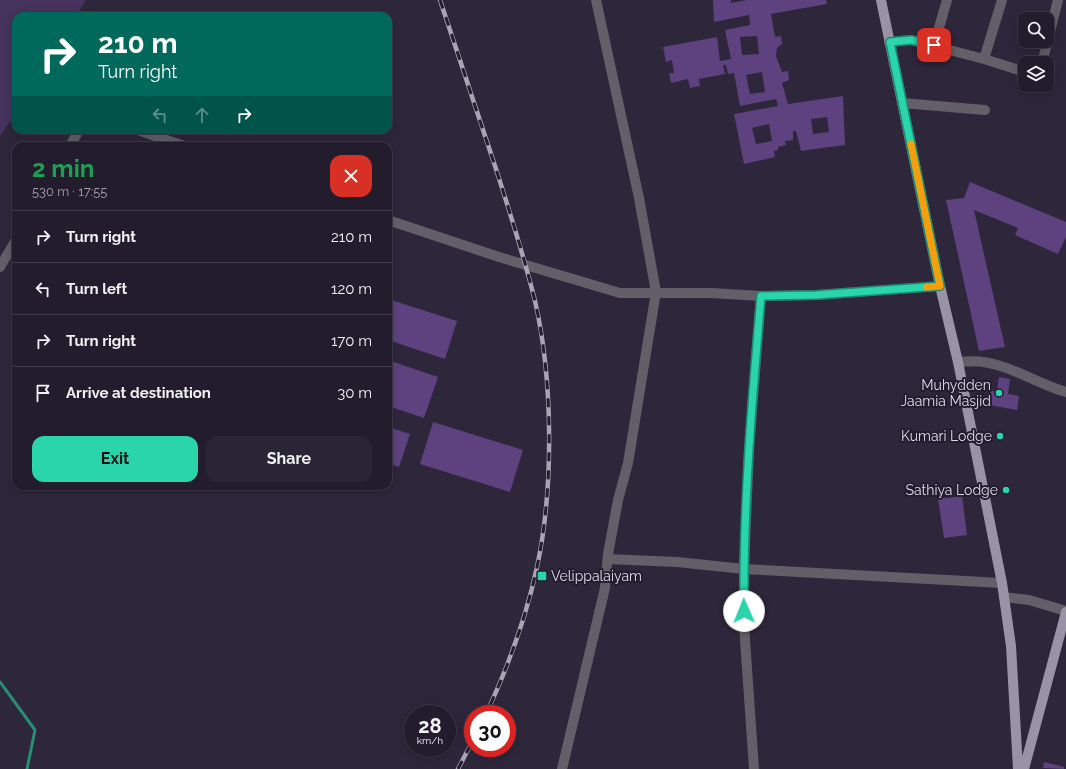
<!DOCTYPE html>
<meta charset="utf-8">
<style>
:root{--surface:#221c2c;--page:#2a2534;--text:#f1f3f6;--muted:#a2a1a9;--line:#3f3a48;--accent:#2bd5ac}
body{margin:0;font-family:Raleway,sans-serif;background:var(--page);color:var(--text);height:100vh;display:flex;flex-direction:column;font-size:15px;white-space:nowrap}
*{box-sizing:border-box;margin:0}
p{font-size:13px;color:var(--muted)}
.icon{flex:none;width:22px;height:22px;fill:none;stroke:currentColor;stroke-width:2;stroke-linecap:round;stroke-linejoin:round}
.map{position:relative;flex:1;overflow:hidden}
.details{position:absolute;left:12px;top:142px;width:380px;height:348px;display:flex;flex-direction:column;background:var(--surface);border-radius:12px;box-shadow:0 2px 10px #0003,0 0 0 1px var(--line)}
.details>*{flex:none}
.guide{position:absolute;left:12px;top:12px;width:380px;height:122px;border-radius:12px;box-shadow:0 2px 10px #0003,0 0 0 1px var(--line);background:#00695c;color:#fff;overflow:hidden}
.buttons{position:absolute;left:1018px;top:12px;display:grid;gap:8px}
.buttons a{display:grid;place-items:center;width:36px;height:36px;border-radius:8px;background:var(--surface);box-shadow:0 2px 10px #0003,0 0 0 1px var(--line);font-size:20px}
.speed{position:absolute;left:404px;top:705px;display:flex;gap:8px;font-size:20px;font-weight:700;text-align:center}
.speed>*{display:grid;place-content:center;width:52px;height:52px;border-radius:50%;background:var(--surface);box-shadow:0 2px 10px #0003,0 0 0 1px var(--line);line-height:1}
.speed small{font-size:10px;font-weight:400}
.speed .limit{border:6px solid #d22;background:#fff;color:#111}
.pin{position:absolute;display:grid;place-items:center;width:34px;height:34px;color:#fff;margin:-17px;border-radius:8px;box-shadow:0 2px 6px #0006}
.me{position:absolute;width:44px;margin:-22px;rotate:359deg;stroke-linejoin:round;filter:drop-shadow(0 0 3px #0008)}
.turn{display:flex;align-items:center;gap:14px;height:84px;padding:0 20px;font-size:18px}
.turn .icon{width:52px;height:52px;stroke-width:2.5}
.turn b{display:block;font-size:28px;line-height:34px}
.lanes{display:flex;align-items:center;height:38px;padding:0 20px;background:#0003;justify-content:center;gap:20px;direction:ltr}
.lanes .off{opacity:.35}
.round{display:grid;place-items:center;flex:none;width:42px;height:42px;border-radius:12px;background:var(--page)}
.summary{display:flex;align-items:center;justify-content:space-between;height:68px;padding:0 20px}
h1{font-size:24px;font-weight:700;line-height:30px;color:#1e9e55}
.cta{display:flex;gap:8px;margin-top:auto;padding:8px 20px}
.cta a{flex:1;height:46px;border-radius:12px;background:var(--accent);color:#111;font-size:16px;font-weight:700;line-height:46px;text-align:center}
.cta a+a{background:var(--page);color:var(--text)}
ul{padding:0;list-style:none}
li{display:flex;align-items:center;gap:12px;height:52px;padding:0 20px;border-top:1px solid var(--line)}
li div{flex:1}
li b{display:block;font-size:15px}
li em{font-style:normal}
.map>svg:first-child{display:block}
.green{fill:#46335e}
.lines{fill:none;stroke-linecap:round;stroke-linejoin:round}
.stream{stroke:#278e73;stroke-width:3}
.building{fill:#5d427f;fill-rule:evenodd}
.minor{stroke:#635f69;stroke-width:10}
.major{stroke:#9a93a7;stroke-width:10}
.rail-casing{stroke:#aaa4b3;stroke-width:4.5}
.rail{stroke:#241d2f;stroke-width:3;stroke-dasharray:9;stroke-linecap:butt}
.route-casing{stroke:#1c8a70;stroke-width:10}
.route{stroke:#2bd5ac;stroke-width:7}
.slow{stroke:#f59e0b;stroke-width:7}
.poi-dot{fill:#2bd5ac;stroke:#241d2f;stroke-width:1.5}
.labels{text-anchor:middle;stroke-width:4;stroke-linejoin:round;paint-order:stroke}
.poi-label{font-size:14px;fill:#dfdae7;stroke:#241d2f;text-anchor:end}
</style>
<div class="map">
<svg width="1066" height="769" viewBox="0 0 1066 769">
<rect width="100%" height="100%" fill="#2e263a"/>
<path class="green" d="M0,0H86L76,16H16V113L0,136Z"/>
<g class="lines">
<path class="stream" d="M0,682L35,730L27,769"/>
</g>
<path class="building" d="M713,0H731V3L747,0H826L827,4L771,14L775,37L781,36L782,44L777,48L776,56L782,72L788,71L789,80L782,83L788,104L843,96L845,145L801,151L796,131H793V140L785,141L786,145L778,147V150L774,151L775,157L744,164L734,114L778,106L776,99L740,106L734,73L728,74L726,65H723L725,74L699,79L700,86L690,88L688,79L671,83L669,73H674L672,60L666,62L663,47L717,37L720,61L731,59L725,30L750,25L749,15L714,22ZM757,36L759,54L742,55L740,37ZM762,72L765,92L750,94L746,75ZM827,117L829,132L813,134L811,119ZM769,124L772,141L756,144L752,128Z
M970,182L1066,222V237L1058,254L1015,235L1018,228L974,210L1005,347L979,351L946,200L964,198Z
M388,299L457,321L445,359L388,340Z
M388,360L438,377L424,418L388,406Z
M999,377L1010,379L1008,394L1019,396L1017,410L989,405L991,391H997Z
M433,422L523,450L510,492L420,464Z
M388,427L410,434L399,467L388,463Z
M962,496L967,535L944,538L938,499Z
M1044,762L1064,767V769L1043,768Z"/>
<g class="lines">
<path class="minor" d="M889,42L911,40L984,59L1025,72
M934,45L947,0
M984,59L1002,0
M1042,63L1058,0
M1036,87V85
M902,103L985,110
M138,130L184,146
M70,146L79,130
M388,220L499,257L620,293H711L761,296L816,295L940,286
M0,267L16,240
M958,362C967,362 975,360 983,362C1012,366 1038,384 1066,392
M608,559L677,562L744,569L1002,583
M1004,597L1029,600L1066,611
M562,769L605,588L608,554L618,500L628,463L656,292L639,198L596,0
M754,769L744,625V569L749,449L761,296"/>
<path class="major" d="M881,0L940,286L958,362L1002,583L1011,646L1018,769
M1024,769L1066,612"/>
<g class="rail-casing">
<path id="rail" d="M440,0C459,56 477,113 496,169C510,213 524,256 535,301C553,379 554,488 537,567C526,618 508,667 486,714
M458,769L473,740"/>
</g>
<use href="#rail" class="rail"/>
</g>
<g class="lines">
<g class="route-casing">
<path id="route" d="M744,611C743,506 752,400 761,296L816,295L940,286L890,42L911,40L934,45"/>
</g>
<use href="#route" class="route"/>
<path class="slow" d="M911,144L940,286L927,287"/>
</g>
<g class="poi-dot">
<circle cx="999" cy="393" r="4"/>
<circle cx="1000" cy="436" r="4"/>
<circle cx="1006" cy="490" r="4"/>
<rect x="537" y="571" width="10" height="10" rx="2"/>
</g>
<g class="labels">
<g class="poi-label">
<text x="991" y="390">Muhydden<tspan x="991" dy="16">Jaamia Masjid</tspan></text>
<text x="992" y="441">Kumari Lodge</text>
<text x="998" y="495">Sathiya Lodge</text>
<text x="551" y="581" text-anchor="start">Velippalaiyam</text>
</g>
</g>
</svg>
<div class="buttons">
<a><svg class="icon" aria-label="search" viewBox="0 0 24 24"><circle cx="10" cy="10" r="6"/><path d="M15 15l6 6"/></svg></a>
<a><svg class="icon" aria-label="layers" viewBox="0 0 24 24"><path d="M12 4l9 5-9 5-9-5zM3 14l9 5 9-5"/></svg></a>
</div>
<div class="speed"><div>28<small>km/h</small></div><div class="limit">30</div></div>
<div class="pin" style="left:934px;top:45px;background:#d93025"><svg class="icon" aria-label="arrive" viewBox="0 0 24 24"><path d="M6 21V4h12l-3 4 3 4H6"/></svg></div>
<svg class="me" style="left:744px;top:611px" viewBox="-20 -20 40 40"><circle r="19" fill="#fff"/><path d="M0-13L10 11 0 6-10 11z" fill="#2bd5ac"/></svg>
<div class="guide">
<div class="turn"><svg class="icon" aria-label="right" viewBox="0 0 24 24"><path d="M7 20v-9h11M14 6l5 5-5 5"/></svg><div><b>210 m</b>Turn right</div></div>
<div class="lanes"><svg class="icon off" aria-label="left" viewBox="0 0 24 24"><path d="M17 20v-9H6M10 6l-5 5 5 5"/></svg><svg class="icon off" aria-label="ahead" viewBox="0 0 24 24"><path d="M12 20V5M6 11l6-6 6 6"/></svg><svg class="icon" aria-label="right" viewBox="0 0 24 24"><path d="M7 20v-9h11M14 6l5 5-5 5"/></svg></div>
</div>
<section class="details">
<div class="summary"><div><h1>2 min</h1><p>530 m · 17:55</p></div><a class="round" style="background:#d93025;color:#fff"><svg class="icon" aria-label="close" viewBox="0 0 24 24"><path d="M6 6l12 12M18 6L6 18"/></svg></a></div>
<ul>
<li><svg class="icon" aria-label="right" viewBox="0 0 24 24"><path d="M7 20v-9h11M14 6l5 5-5 5"/></svg><div><b>Turn right</b></div><em>210 m</em></li>
<li><svg class="icon" aria-label="left" viewBox="0 0 24 24"><path d="M17 20v-9H6M10 6l-5 5 5 5"/></svg><div><b>Turn left</b></div><em>120 m</em></li>
<li><svg class="icon" aria-label="right" viewBox="0 0 24 24"><path d="M7 20v-9h11M14 6l5 5-5 5"/></svg><div><b>Turn right</b></div><em>170 m</em></li>
<li><svg class="icon" aria-label="arrive" viewBox="0 0 24 24"><path d="M6 21V4h12l-3 4 3 4H6"/></svg><div><b>Arrive at destination</b></div><em>30 m</em></li>
</ul>
<div class="cta"><a>Exit</a><a>Share</a></div>
</section>
</div>
